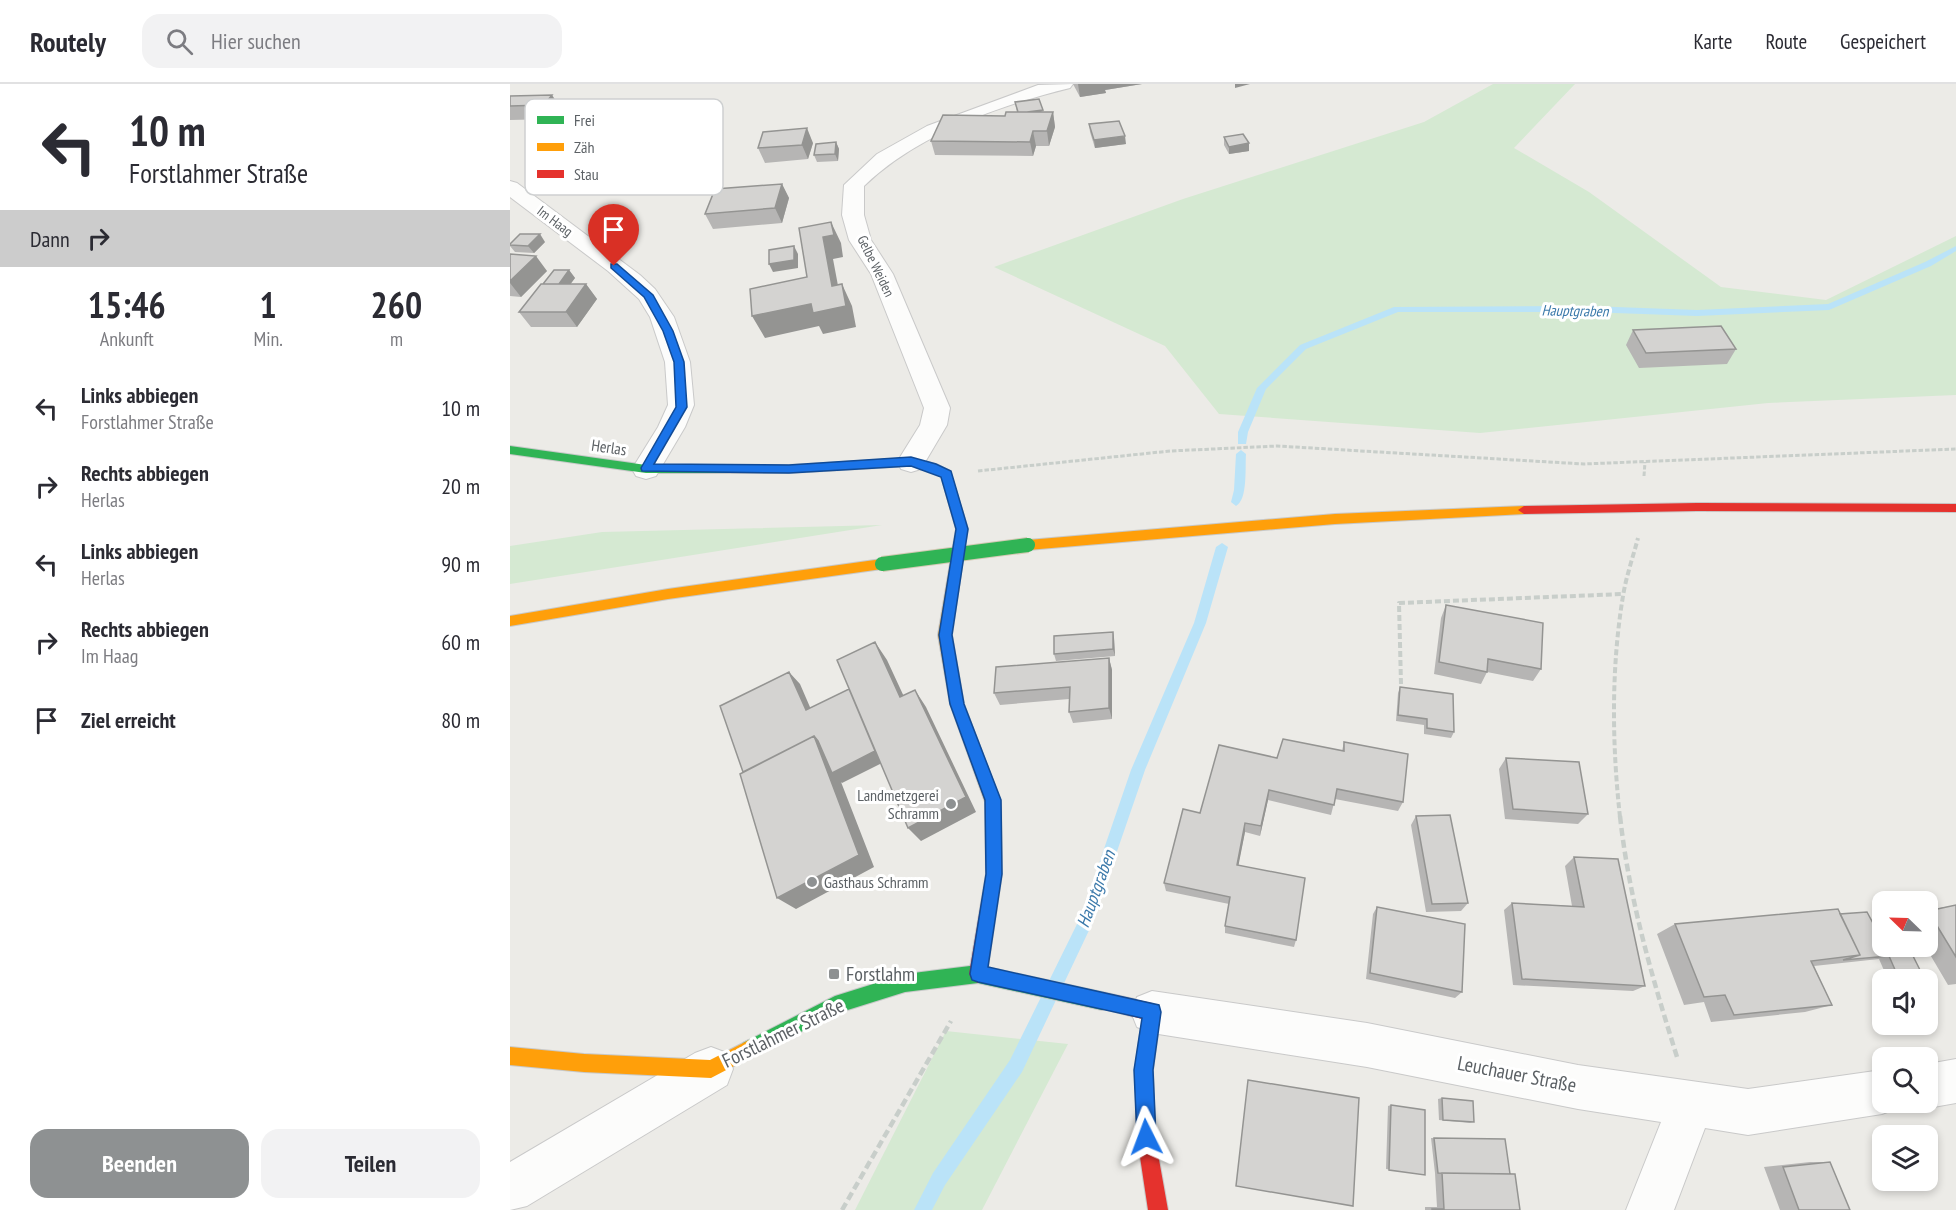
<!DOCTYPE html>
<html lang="de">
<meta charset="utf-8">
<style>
:root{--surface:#fff;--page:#f2f2f3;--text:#2b2b33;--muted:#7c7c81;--line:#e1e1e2;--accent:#8e9192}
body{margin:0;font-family:"PT Sans Narrow",sans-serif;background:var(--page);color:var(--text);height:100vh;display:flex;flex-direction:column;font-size:22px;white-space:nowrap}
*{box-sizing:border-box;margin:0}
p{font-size:20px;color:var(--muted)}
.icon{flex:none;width:33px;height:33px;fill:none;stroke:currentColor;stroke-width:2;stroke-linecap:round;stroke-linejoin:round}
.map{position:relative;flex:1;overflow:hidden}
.panel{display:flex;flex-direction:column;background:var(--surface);width:510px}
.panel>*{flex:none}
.banner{background:#fff;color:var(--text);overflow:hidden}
.needle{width:39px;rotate:293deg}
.buttons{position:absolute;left:1362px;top:807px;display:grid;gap:12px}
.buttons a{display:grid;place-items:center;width:66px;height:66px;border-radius:12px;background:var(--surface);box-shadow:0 3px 9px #0003;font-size:30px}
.pin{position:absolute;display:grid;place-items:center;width:51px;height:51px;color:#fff;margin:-62px -26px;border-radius:50% 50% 50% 0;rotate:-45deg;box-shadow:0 0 6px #0007}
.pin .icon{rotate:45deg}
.me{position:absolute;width:66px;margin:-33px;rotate:357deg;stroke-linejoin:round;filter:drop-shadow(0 0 4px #0008)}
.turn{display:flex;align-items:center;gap:21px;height:126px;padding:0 30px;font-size:27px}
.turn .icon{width:78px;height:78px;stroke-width:2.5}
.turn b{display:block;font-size:42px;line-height:51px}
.then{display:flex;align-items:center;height:57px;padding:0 30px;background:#0003;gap:12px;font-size:22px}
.eta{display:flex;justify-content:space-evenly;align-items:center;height:102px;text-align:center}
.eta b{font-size:36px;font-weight:700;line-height:42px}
.primary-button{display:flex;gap:12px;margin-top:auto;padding:12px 30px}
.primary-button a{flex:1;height:69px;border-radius:18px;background:var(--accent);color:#fff;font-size:24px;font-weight:700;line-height:69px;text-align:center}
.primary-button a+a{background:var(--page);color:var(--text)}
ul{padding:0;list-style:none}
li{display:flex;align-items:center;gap:18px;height:78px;padding:0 30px}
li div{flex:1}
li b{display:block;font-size:22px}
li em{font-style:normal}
header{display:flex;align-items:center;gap:36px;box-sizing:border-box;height:84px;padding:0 30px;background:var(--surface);border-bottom:2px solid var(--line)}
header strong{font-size:28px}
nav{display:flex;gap:33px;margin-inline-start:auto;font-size:21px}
.search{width:420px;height:54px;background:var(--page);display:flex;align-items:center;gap:15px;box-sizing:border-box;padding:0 21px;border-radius:18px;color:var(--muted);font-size:22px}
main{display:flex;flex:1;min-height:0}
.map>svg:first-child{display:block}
.green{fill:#d5e9d2}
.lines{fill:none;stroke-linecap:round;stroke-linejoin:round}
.stream{fill:#bae3f8;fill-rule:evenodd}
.street-casing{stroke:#c9c9c9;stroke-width:2}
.fast-casing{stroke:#c8c9c9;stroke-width:2}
.slow-casing{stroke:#c8c9c9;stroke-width:2}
.jam-casing{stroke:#c8c9c9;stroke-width:2}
.path-far2{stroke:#c8ceca;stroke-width:3;stroke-dasharray:4.5 2;stroke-linecap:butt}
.path-far1{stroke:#c8ceca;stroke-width:4;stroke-dasharray:6 3;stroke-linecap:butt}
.path{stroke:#c8ceca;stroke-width:4.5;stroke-dasharray:8 4;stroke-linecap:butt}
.street{fill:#fcfcfb;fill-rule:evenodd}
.fast{fill:#30b455;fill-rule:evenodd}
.slow{fill:#ff9f0a;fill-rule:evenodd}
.jam{fill:#e5322d;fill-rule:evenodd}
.fast-bridge-casing{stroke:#d4c9b4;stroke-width:16;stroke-linecap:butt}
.fast-bridge{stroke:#30b455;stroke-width:14}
.wall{fill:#b6b5b4}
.shaded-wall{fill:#949492}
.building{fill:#d4d3d1;stroke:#949492;stroke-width:1.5}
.route{fill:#1a73e8;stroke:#114b97;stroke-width:1.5}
.poi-dot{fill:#8e9192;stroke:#fff;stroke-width:2}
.labels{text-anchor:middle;stroke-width:6;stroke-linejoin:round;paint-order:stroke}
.far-street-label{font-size:14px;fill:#5c6165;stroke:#fff}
.far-water-label{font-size:15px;font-style:italic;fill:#3c7aab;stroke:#fff}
.street-label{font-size:16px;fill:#5c6165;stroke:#fff}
.poi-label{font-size:16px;fill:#5c6165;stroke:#fff;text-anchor:end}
.water-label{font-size:18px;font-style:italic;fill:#3c7aab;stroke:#fff}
.near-poi-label{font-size:20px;fill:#5c6165;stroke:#fff;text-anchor:start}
.near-street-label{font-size:20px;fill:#5c6165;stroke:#fff}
.key{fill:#fff;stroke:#ced0d1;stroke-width:1.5}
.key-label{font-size:16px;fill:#5c6165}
</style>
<header>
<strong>Routely</strong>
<div class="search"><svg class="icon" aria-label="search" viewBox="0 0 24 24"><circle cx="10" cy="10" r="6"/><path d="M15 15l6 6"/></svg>Hier suchen</div>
<nav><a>Karte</a><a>Route</a><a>Gespeichert</a></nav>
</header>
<main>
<section class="panel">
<div class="banner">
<div class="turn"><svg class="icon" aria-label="left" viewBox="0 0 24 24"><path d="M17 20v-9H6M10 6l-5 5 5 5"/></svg><div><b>10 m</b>Forstlahmer Straße</div></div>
<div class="then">Dann<svg class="icon" aria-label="right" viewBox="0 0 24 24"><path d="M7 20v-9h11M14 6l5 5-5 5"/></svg></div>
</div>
<div class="eta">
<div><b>15:46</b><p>Ankunft</p></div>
<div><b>1</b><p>Min.</p></div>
<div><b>260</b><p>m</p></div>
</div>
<ul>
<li><svg class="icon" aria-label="left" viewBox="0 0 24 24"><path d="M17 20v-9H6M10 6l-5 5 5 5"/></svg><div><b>Links abbiegen</b><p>Forstlahmer Straße</p></div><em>10 m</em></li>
<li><svg class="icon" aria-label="right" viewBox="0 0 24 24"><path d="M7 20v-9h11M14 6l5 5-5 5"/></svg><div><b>Rechts abbiegen</b><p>Herlas</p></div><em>20 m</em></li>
<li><svg class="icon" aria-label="left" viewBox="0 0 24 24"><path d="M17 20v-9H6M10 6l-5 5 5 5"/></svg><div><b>Links abbiegen</b><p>Herlas</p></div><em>90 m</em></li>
<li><svg class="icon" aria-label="right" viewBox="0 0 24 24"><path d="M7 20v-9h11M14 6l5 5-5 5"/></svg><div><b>Rechts abbiegen</b><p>Im Haag</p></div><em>60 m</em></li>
<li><svg class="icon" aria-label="arrive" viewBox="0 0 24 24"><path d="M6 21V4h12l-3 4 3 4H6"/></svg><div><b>Ziel erreicht</b></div><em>80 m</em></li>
</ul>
<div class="primary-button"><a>Beenden</a><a>Teilen</a></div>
</section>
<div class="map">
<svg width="1446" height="1126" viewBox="0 0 1446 1126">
<rect width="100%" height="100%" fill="#ecebe7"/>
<path class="green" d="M983,0H1065L1004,64L1079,108L1211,203L1316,216L1446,152V311L1258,319L970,349L709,330L655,262L484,183L673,115L914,38Z
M372,441L0,500V462L92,448Z
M436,947L558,960L472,1126H345Z"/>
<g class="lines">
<path class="stream" d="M1446,162V167L1421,182L1319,226L1187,232L1078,228H888L796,265L756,305L738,348L736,360H728V348L747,304L790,261L884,223L1078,222L1187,226L1318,220L1415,178Z
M731,366L736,370C735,383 738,416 726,422L721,418L724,406L726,370Z
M712,459L718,463L696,539L635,686L582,840L512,988L435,1101L422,1126H404L423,1089L500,976L571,832L621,686L684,539L706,463Z"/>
<g class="street-casing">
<path id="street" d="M563,0L560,4C490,21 407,51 354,102V131L361,156L383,190L440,324L437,341L411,385L401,388L391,385L387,378L410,341L414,324L361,190L339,156L332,131L334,101L367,70L417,42L528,1Z
M0,97L7,99L130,191L145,205L164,233L180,278L184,321L175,343L146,392L136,395L126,392L122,385L148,343L158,321L155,278L140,233L129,215L98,187L0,113Z
M642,907L857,939L1068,981L1238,1005L1372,986V1018H1390L1388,1024L1372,1030L1238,1051L1195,1044L1164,1126H1116L1151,1038L1068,1025L857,983L642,949L627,943L621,928L627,913Z
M201,963L217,969L223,985L217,1001L17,1122L0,1126V1078L185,969Z
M1446,975V1019L1418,1024L1404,1018H1418V980Z"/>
</g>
<g class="fast-casing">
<path id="fast" d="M0,362L136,381H279L401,374L426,380L440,387L458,445L455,462L449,467L443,462L446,445L431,392L419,386L401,382L279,389H136L0,370Z
M468,881L592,908L598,911L601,917L598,923L592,926L468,899L395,908L328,929L239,974L233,971L230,965L233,959L325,912L395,890Z"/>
</g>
<g class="slow-casing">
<path id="slow" d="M1014,422L1020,426L1014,430L825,440L518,466L512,461L518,456L825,430Z
M449,457L455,462L442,551L454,620L491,718L488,723L483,725L478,723L475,718L440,620L428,551L443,462Z
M372,475L378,480L372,485L158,515L0,542V532L158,505Z
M239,956L245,959L248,965L245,971L201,994L74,988L0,981V963L74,970L200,976Z"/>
</g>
<g class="jam-casing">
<path id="jam" d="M1187,419L1446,420V428L1187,427L1014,430L1008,426L1014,422Z
M483,711L488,713L491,718L492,790L477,890L474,896L468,899L462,896L459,890L476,790L475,718L478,713Z
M592,908L642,919L648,922L651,928L643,986L645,1053L658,1126H638L627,1053L625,986L632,935L586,923L583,917L586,911Z"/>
</g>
<path class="path-far2" d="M468,387L660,367L767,362L1074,380L1446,365
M1134,392L1135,378"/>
<path class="path-far1" d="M891,600L889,519L1113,510
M1110,733C1102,661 1101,584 1113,512C1116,493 1123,473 1128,454"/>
<path class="path" d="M1110,732C1119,815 1142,893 1167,973
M332,1126L441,937"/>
<use href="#street" class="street"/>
<use href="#fast" class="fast"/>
<use href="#slow" class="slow"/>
<use href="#jam" class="jam"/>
<g class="fast-bridge-casing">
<path id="fast-bridge" d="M372,480L518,461"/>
</g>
<use href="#fast-bridge" class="fast-bridge"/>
</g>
<path class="wall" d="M563,0H632L595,6L596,9L570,13Z
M0,12L52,26L43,35L0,36Z
M505,18L534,28H543L545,43L539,62H526L523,72L425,71L421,57L507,28Z
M579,40L616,60L585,64L580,48Z
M714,53L739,67L719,70L714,61Z
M326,58L329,65L328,77L307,78L304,71Z
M303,59L298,75L255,79L248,64Z
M174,60L160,83L123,85L120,90L83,91L74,77Z
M25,94L44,95L49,102L39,107L30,101Z
M272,100L279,114L272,139L203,145L195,130Z
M35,158L24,169L5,168L0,162V160Z
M0,170L37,187L11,213L0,212Z
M59,186L65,194L60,200H76L87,215L67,243H21L9,228L33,200Z
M1123,246L1226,265L1217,280L1129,284L1116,261Z
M936,521L1031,585L1023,597L977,588L971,600L924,590L931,534Z
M603,548L604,554L605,572L546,577L544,570Z
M599,574L602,586V635L563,639L559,628V615L490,621L484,609Z
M890,603L944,648L941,654L914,650V641L886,637L888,609Z
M834,658L893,718L888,727L825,715L821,731L758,716L750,752L735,748L728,781L786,856L784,863L715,849V842L719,820L656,807L654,799L690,729L767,674L832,667Z
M996,674L1078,730L1068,740L995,735L989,685Z
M906,732L958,819L951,827L916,828L901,741Z
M1064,773L1135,902L1123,907L1003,901L994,826L1002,819L1062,822L1055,782Z
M1446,821V900L1438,901L1415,862H1418V826Z
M867,823L952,908L945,914L856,895L863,830Z
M1330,830L1410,886L1399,889L1376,891L1369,875L1304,882L1322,921L1295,928L1201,938L1194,918L1174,921L1147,850L1165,840Z
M932,1014L964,1038L960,1039L929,1036L928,1015Z
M881,1021L915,1091L876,1085L878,1022Z
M921,1054H924L1000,1090L1010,1126H915V1123H927L925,1089Z
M1300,1078H1320L1340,1126H1270L1254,1083Z"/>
<path class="shaded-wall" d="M568,0H632L595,6L596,9L570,13Z
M725,0H740L725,4Z
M42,11L52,26L43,35L34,21Z
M543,28L545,43L539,62L537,47Z
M297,44L303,59L298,75L292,61Z
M166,46L174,60L160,83L152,69Z
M523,47L526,62L523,72L520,58Z
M615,52L616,60L585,64L584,56Z
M326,58L329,65L328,77L325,70Z
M739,59V67L719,70V63Z
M114,70L123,85L120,90L111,75Z
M44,95L49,102L39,107L34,99Z
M272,100L279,114L272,139L265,124Z
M321,138L331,159L333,173L323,175L332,223V200L342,222L346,243L313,250L309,242L255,254L242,232L322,202L313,153Z
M30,150L35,158L24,169L18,162Z
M284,162L288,170V184L263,188L259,180Z
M26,172L37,187L11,213L0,199V197Z
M59,186L65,194L54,209L48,201Z
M76,200L87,215L67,243L56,228Z
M603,548L604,554L605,572L603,565Z
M365,558L377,576L402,630L390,613Z
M599,574L602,586V635L599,624Z
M279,588L290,600L306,637L296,626Z
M405,606L416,623L466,728L411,757L398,744Z
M304,652L369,665L378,676L332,699L331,698L364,783L286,825L267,814Z
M759,706L758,716L750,752L751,742Z
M735,739V748L727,789V781Z"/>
<path class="building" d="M42,11L34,21L0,22V12Z
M529,15L533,26L517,28H508L505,18Z
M496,28H543L537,47H523L520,58L421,57L433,31L495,32Z
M609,37L615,52L584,56L579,40Z
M297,44L292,61L248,64L253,48Z
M733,50L739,59L719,63L714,53Z
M326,58L325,70L304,71L306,60Z
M272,100L265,124L195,130L205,105Z
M321,138L324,151L313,153L322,202L332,200L336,222L303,229L301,220L242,232L240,205L297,193L289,144Z
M10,150H30L18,162L0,161V160Z
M284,162V176L259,180V166Z
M0,170L26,172L0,197Z
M44,186H59L49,200H33Z
M31,200H76L56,228H9Z
M1211,242L1226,265L1136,269L1123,246Z
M936,521L1033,539L1031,585L978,575L977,588L929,578Z
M603,548V565L544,570V552Z
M365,558L390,613L405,606L456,713L398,744L327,576Z
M599,574V624L559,628L560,603L484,609L486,583Z
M279,588L296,626L339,605L365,667L322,689L308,657L304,652L233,688L210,622Z
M890,603L943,610L944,648L917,644V635L888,631Z
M304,652L349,771L267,814L230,690Z
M773,655L834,667V658L898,670L893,718L827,705L824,721L759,706L751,742L735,739L727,781L795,794L786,856L715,842L720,813L654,799L673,725L690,729L709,661L767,674Z
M996,674L1069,678L1078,730L1003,725Z
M940,731L958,819L922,820L906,732Z
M1064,773L1108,775L1135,902L1012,895L1002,819L1074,823Z
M1446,821V873L1418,827Z
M867,823L955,840L952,908L860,889Z
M1328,825L1350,871L1301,877L1322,921L1224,931L1215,911L1194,913L1165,840Z
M1357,828L1364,841H1372V862H1398L1410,886L1386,888L1379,872L1333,876L1350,871L1330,830Z
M738,996L849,1014L843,1122L726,1102Z
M932,1014L963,1017L964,1038L933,1036Z
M881,1021L915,1026V1091L879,1086Z
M924,1054L995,1055L1000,1090L928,1089Z
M1320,1078L1340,1126H1289L1273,1083Z
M932,1089L1005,1090L1010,1126H922V1125H934Z"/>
<path class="route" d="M101,180H107L143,211L163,247L174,278L177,323L144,380L279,381L401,373L426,380L441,387L458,445L442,551L454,620L491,716L492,790L478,883L649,921L651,928L643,986L646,1053L643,1059L636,1062L630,1059L627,1053L624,986L632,934L468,898L462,896L460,890L476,790L475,716L440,620L429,551L446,445L431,393L401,382L279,389L132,387L131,384L166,323L164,278L153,247L134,213L101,184Z"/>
<g class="poi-dot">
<circle cx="441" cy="720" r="6"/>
<circle cx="302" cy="798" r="6"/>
<rect x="318" y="884" width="12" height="12" rx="3"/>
</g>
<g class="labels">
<g class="far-street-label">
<text transform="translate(45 137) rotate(37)" y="5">Im Haag</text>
<text transform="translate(366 182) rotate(64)" y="5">Gelbe Weiden</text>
</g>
<g class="far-water-label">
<text transform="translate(1065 227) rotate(1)" y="5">Hauptgraben</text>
</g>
<g class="street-label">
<text transform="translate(99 363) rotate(8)" y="6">Herlas</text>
</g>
<g class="poi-label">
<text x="429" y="717">Landmetzgerei<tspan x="429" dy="18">Schramm</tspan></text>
<text x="314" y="804" text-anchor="start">Gasthaus Schramm</text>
</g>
<g class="water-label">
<text transform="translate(586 805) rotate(-70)" y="6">Hauptgraben</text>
</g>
<g class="near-poi-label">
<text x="336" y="897">Forstlahm</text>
</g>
<g class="near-street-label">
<text transform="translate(273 949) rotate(-26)" y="7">Forstlahmer Straße</text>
<text transform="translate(1007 990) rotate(11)" y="7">Leuchauer Straße</text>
</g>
</g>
<rect x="15" y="15" width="198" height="96" rx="9" class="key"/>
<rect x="27" y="32" width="27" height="8" fill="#30b455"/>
<rect x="27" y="59" width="27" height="8" fill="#ff9f0a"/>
<rect x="27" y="86" width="27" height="8" fill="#e5322d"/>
<g class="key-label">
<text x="64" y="42">Frei</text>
<text x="64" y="69">Zäh</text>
<text x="64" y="96">Stau</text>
</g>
</svg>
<div class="buttons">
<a><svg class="needle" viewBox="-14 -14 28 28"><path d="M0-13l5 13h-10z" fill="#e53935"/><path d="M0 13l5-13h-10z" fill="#7c7c81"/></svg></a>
<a><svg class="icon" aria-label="sound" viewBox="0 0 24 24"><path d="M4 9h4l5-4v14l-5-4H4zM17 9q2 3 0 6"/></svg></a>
<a><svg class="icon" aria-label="search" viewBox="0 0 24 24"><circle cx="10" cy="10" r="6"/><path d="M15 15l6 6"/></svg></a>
<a><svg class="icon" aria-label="layers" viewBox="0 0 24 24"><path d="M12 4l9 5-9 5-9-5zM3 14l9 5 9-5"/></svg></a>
</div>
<div class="pin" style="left:104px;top:182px;background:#d93025"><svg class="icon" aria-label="arrive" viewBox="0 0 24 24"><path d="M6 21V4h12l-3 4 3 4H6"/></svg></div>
<svg class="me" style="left:636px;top:1053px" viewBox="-20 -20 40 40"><path d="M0-17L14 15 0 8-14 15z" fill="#1a73e8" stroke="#fff" stroke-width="4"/></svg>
</div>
</main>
